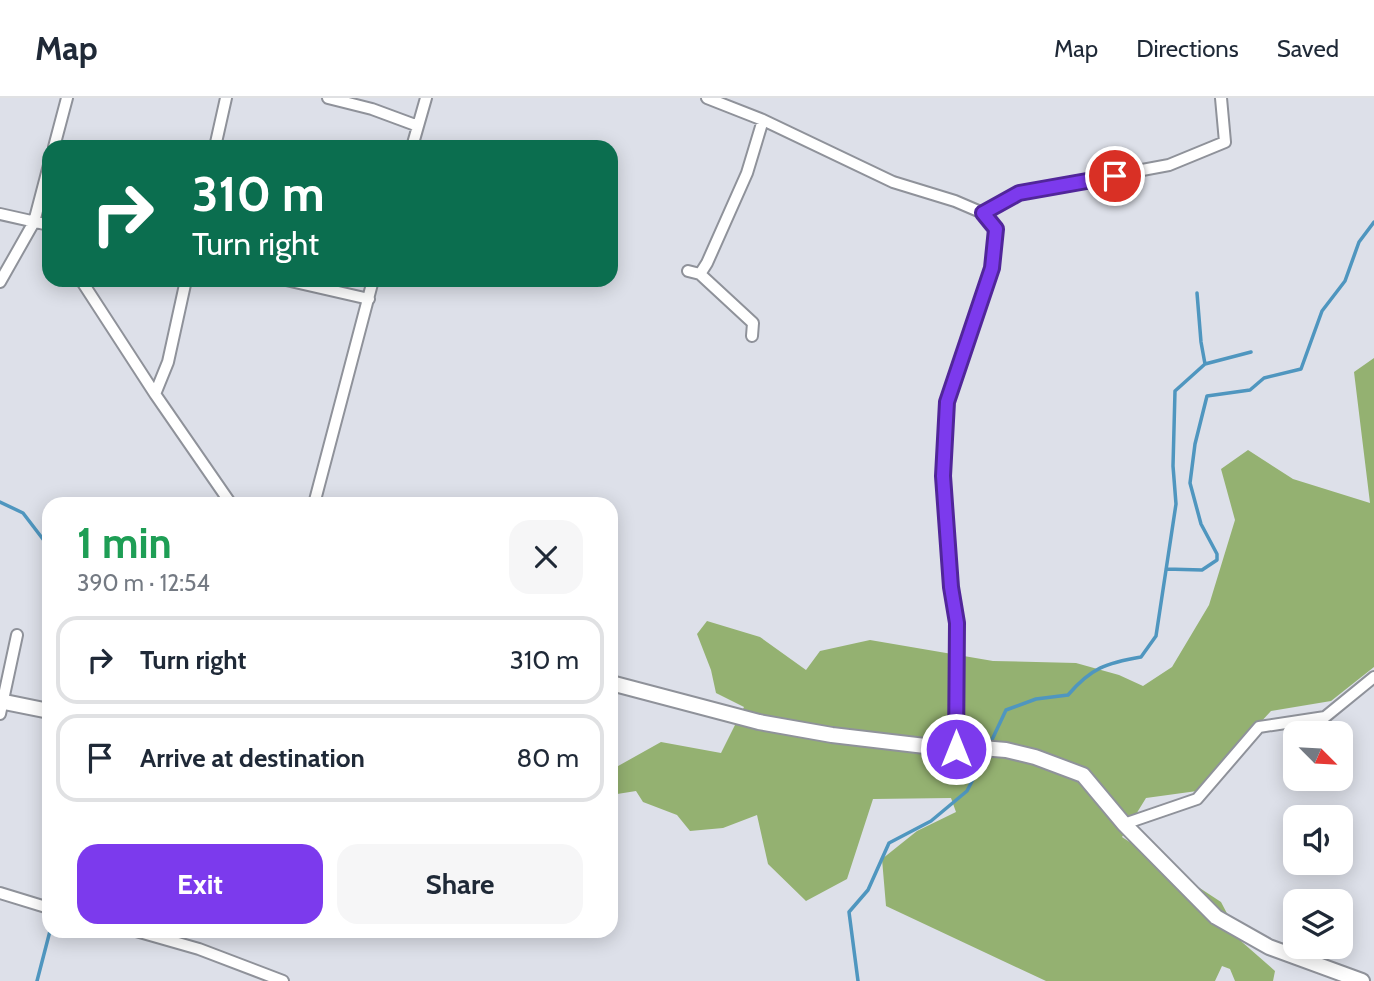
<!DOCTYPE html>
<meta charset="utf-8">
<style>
:root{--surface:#fff;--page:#f6f6f7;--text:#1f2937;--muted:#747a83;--line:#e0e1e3;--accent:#7c3aed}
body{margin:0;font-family:Cabin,sans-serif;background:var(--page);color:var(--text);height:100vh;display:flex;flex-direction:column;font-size:26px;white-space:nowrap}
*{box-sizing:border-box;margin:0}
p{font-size:23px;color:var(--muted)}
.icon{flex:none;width:38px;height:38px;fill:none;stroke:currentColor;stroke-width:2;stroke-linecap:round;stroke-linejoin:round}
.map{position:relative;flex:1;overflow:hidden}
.side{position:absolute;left:42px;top:399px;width:576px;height:441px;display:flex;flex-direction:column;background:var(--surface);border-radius:21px;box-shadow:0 4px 18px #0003}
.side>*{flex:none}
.banner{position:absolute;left:42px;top:42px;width:576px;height:147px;border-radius:21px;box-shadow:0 4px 18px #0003;background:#0b6e4f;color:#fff;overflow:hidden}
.needle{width:46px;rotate:114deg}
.controls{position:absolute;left:1283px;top:623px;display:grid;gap:14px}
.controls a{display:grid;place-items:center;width:70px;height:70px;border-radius:14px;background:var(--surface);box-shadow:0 4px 18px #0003;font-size:35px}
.pin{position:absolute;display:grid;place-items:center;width:60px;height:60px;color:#fff;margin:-30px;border:4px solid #fff;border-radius:50%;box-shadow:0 2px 7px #0007}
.me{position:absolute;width:77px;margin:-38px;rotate:0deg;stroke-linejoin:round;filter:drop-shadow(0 0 5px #0008)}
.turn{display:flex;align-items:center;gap:24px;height:147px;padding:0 35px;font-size:32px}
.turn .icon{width:91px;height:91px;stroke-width:2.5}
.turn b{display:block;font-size:49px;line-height:60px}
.round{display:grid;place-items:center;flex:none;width:74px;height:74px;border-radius:21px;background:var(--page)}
.summary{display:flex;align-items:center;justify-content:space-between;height:119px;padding:0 35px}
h1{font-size:42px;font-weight:700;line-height:52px;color:#1e9e55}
.button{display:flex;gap:14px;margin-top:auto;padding:14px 35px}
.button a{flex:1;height:80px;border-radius:21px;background:var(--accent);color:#fff;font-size:28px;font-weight:700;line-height:80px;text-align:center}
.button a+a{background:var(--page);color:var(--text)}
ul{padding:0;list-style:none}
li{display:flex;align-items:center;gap:21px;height:88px;margin:0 14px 10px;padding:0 21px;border:4px solid var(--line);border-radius:21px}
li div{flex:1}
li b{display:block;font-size:26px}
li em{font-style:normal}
header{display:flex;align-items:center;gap:42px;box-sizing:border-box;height:98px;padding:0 35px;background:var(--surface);border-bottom:2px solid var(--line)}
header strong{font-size:33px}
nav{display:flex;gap:38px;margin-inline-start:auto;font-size:24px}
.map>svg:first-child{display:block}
.forest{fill:#94b171}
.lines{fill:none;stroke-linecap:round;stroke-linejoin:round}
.stream{stroke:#4f96bf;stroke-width:3.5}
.minor-casing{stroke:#8f929a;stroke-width:14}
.tertiary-casing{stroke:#8f929a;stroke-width:18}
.minor{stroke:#fff;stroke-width:10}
.tertiary{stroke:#fff;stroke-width:14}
.route-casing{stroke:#51269a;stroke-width:18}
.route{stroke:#7c3aed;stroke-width:12}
</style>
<header>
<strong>Map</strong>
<nav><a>Map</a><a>Directions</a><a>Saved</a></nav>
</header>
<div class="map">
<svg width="1374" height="883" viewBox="0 0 1374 883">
<rect width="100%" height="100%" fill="#dde0e9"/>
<path class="forest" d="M1374,260V569L1331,603L1271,613L1197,693L1146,700L1122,739L1221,804L1242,844L1275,873L1273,883H1235L1230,871L1222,868L1215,883H1046L886,808L882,761L917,733L956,714L951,700L873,701L847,781L806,803L768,766L757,717L723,730L690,733L677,717L643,704L636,693L611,697V672L661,644L721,655L744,609L716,595L711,572L697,536L707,523L760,539L806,572L820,553L870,542L993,563L1076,565L1119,577L1143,588L1172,569L1209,507L1235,422L1221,371L1248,352L1293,381L1370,405L1354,274Z"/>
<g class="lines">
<path class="stream" d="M1197,195L1201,244L1205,266
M0,404L23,415L49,449
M1166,471L1202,472L1217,462V456L1201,426L1190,385L1195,346L1207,298L1250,292L1264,280L1301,271L1322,213L1345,183L1359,144L1374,124
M990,646L1006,612L1036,601L1068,597C1091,570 1106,565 1141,559L1156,538L1176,406L1173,368L1175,293L1205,266L1251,254
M37,883L50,833
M858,883L849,814L868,792L889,745L931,723L967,693L986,656"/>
<g class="minor-casing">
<path id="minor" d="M328,0L372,11L418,28
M707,0L763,22L893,84L955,103L983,115L996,131L992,170L947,304L943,378L951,489L957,525L956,651
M54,49L67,0
M215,49L226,0
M412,49L426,0
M983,115L1019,95L1169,67L1225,44L1221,0
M0,116L49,127
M688,173L700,176L707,165L747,75L763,22
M700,176L753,225L752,238
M81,182L155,296L231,406
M286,182L369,201
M0,184L34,124L49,67
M155,296L168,264L186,182
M314,406L373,182
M0,616L17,537
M1124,726L1197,701L1259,629L1325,619L1374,579
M0,795L49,810
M136,833L199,851L283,883"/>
</g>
<g class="tertiary-casing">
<path id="tertiary" d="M611,585L759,624L832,637L942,650L956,651L969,649L1006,652L1035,659L1083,677L1124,726L1216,819L1269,849L1362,883
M0,603L49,613"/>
</g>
<use href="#minor" class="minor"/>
<use href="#tertiary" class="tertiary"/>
</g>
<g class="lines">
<g class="route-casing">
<path id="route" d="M956,651L957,525L951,489L943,378L947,304L992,170L996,131L983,115L1019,95L1115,78"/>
</g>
<use href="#route" class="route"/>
</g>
</svg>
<div class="controls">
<a><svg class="needle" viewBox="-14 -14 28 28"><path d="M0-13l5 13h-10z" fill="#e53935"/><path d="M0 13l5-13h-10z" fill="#747a83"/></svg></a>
<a><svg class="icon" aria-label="sound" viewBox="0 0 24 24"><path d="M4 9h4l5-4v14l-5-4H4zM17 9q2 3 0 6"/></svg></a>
<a><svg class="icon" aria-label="layers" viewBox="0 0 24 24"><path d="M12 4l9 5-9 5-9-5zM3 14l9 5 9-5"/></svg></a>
</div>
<div class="pin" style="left:1115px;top:78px;background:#d93025"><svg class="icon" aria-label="arrive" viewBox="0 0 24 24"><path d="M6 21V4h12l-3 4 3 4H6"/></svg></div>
<svg class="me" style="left:956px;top:651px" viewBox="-20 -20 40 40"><circle r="17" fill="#7c3aed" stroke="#fff" stroke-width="3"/><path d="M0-11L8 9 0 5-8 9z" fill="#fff"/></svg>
<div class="banner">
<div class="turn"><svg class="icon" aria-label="right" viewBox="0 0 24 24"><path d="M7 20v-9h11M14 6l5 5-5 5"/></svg><div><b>310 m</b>Turn right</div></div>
</div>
<section class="side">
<div class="summary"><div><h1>1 min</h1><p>390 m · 12:54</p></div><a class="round"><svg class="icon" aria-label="close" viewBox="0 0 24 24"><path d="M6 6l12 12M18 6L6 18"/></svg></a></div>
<ul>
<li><svg class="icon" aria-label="right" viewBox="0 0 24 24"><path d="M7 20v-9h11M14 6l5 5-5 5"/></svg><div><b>Turn right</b></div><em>310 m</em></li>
<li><svg class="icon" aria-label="arrive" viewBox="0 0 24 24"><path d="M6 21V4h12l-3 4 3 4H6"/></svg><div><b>Arrive at destination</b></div><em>80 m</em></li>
</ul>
<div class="button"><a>Exit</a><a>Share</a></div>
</section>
</div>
